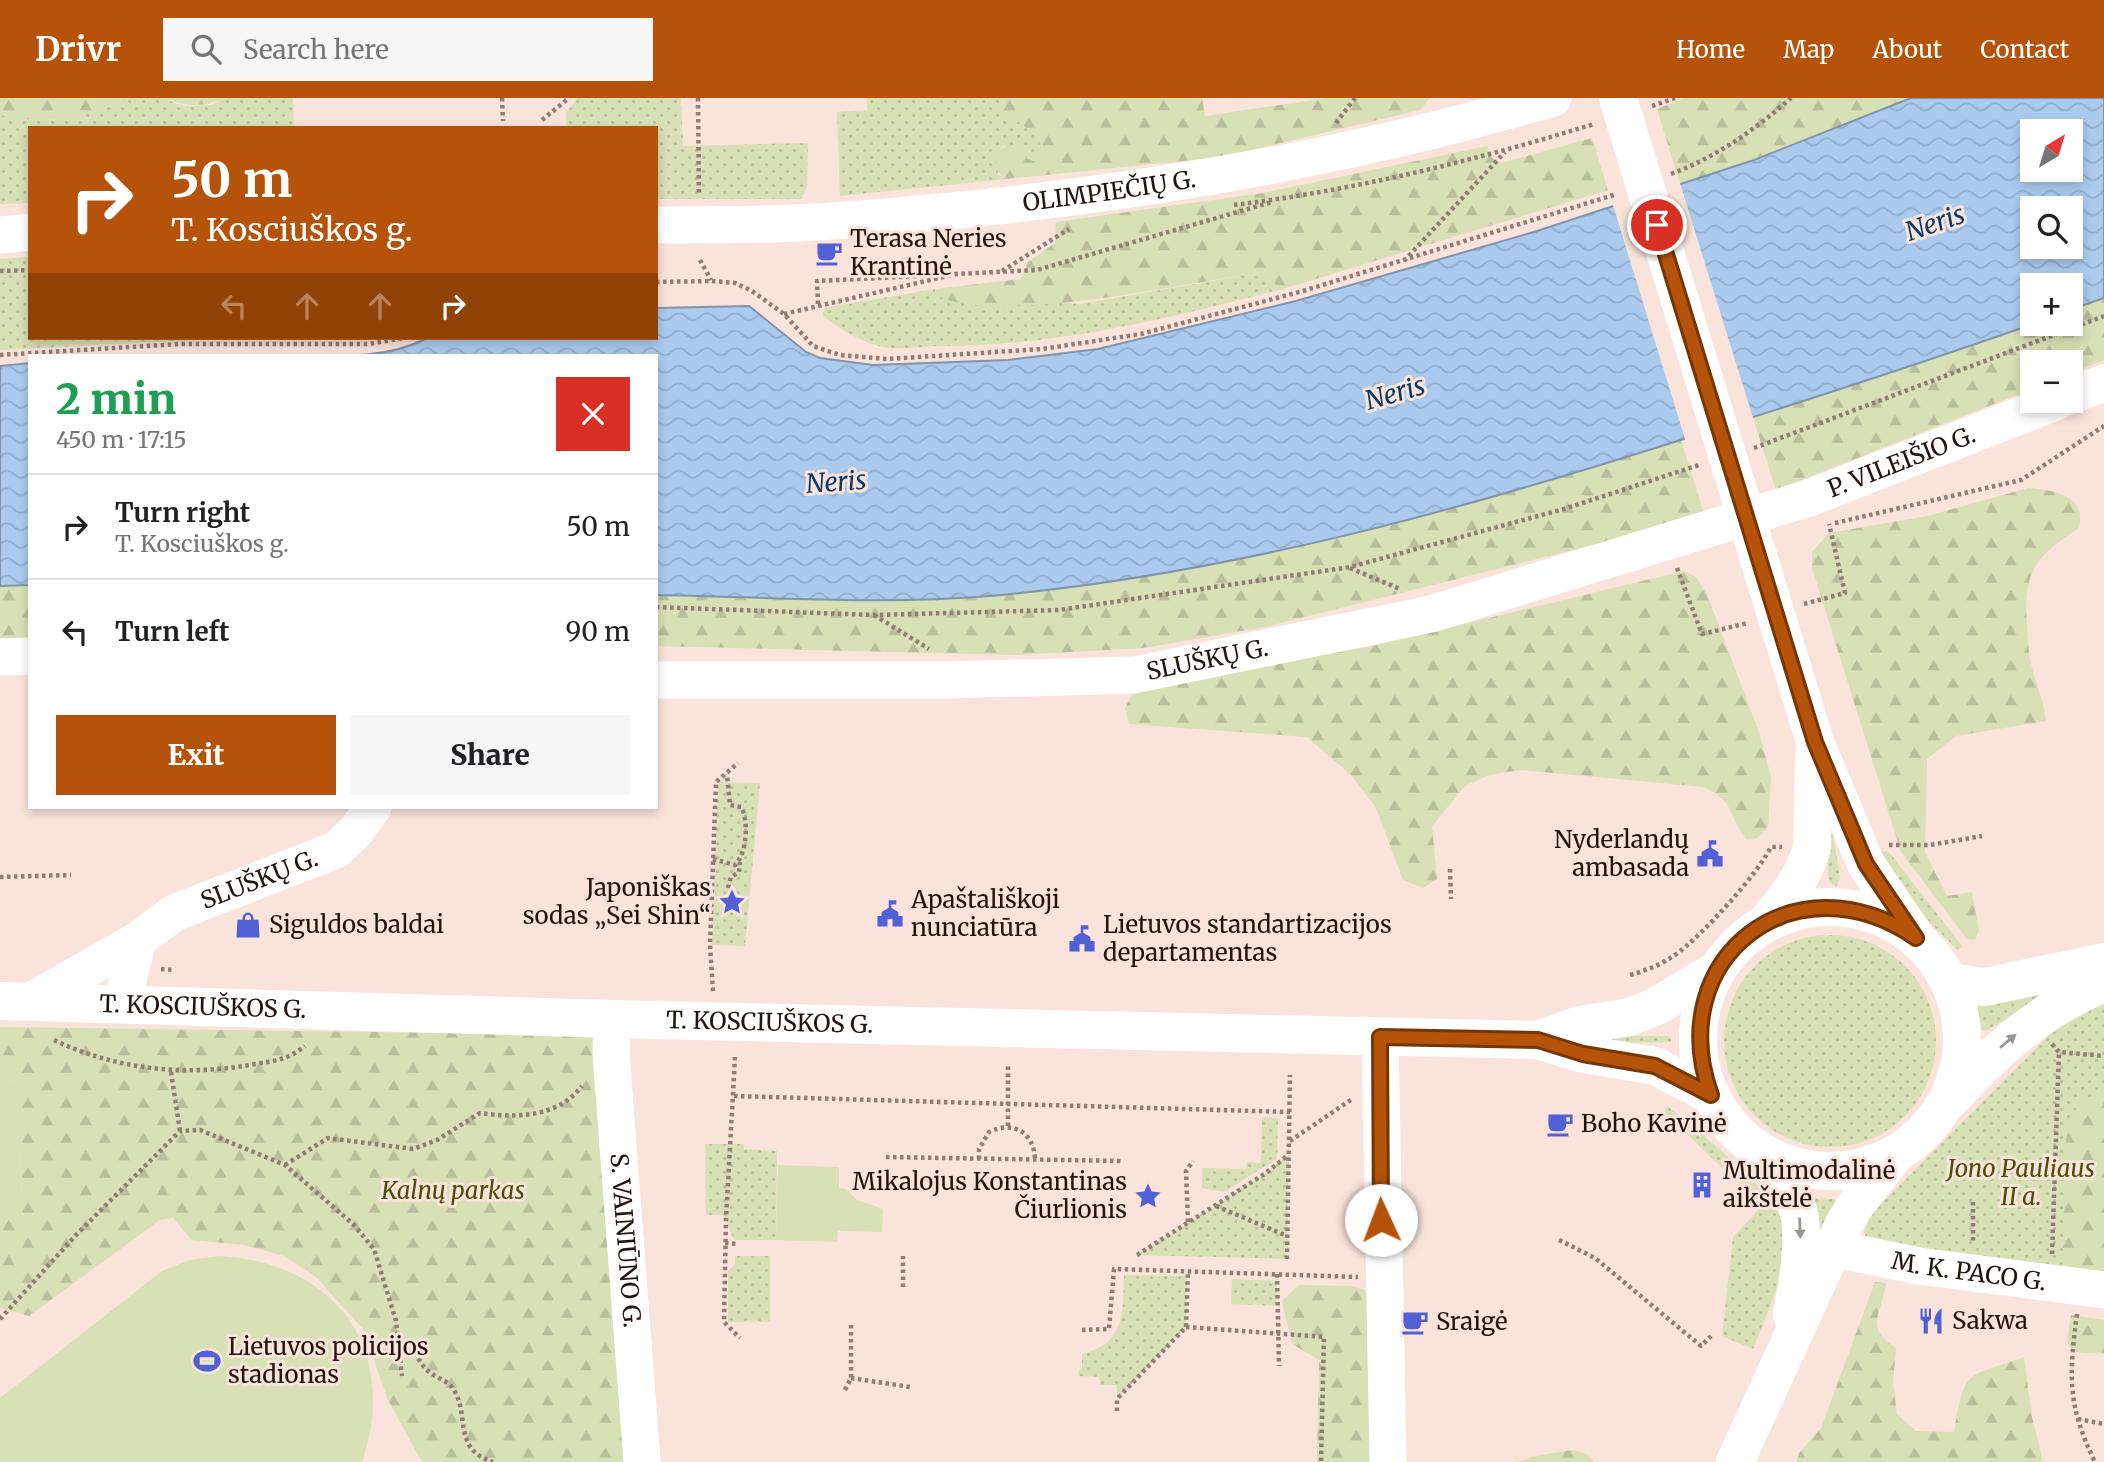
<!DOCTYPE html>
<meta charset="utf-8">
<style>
:root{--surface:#fff;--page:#f6f6f6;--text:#202124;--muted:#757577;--line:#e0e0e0;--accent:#b45309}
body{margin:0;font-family:Merriweather,serif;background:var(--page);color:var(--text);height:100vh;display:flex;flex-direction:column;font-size:26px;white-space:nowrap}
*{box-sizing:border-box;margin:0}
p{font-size:23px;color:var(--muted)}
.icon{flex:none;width:38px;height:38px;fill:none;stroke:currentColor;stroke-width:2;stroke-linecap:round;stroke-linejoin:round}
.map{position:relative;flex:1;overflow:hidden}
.side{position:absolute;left:28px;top:256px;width:630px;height:455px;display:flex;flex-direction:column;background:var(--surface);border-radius:0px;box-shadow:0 4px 10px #0003}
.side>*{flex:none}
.guide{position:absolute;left:28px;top:28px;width:630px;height:214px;border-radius:0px;box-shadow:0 4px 10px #0003;background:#b45309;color:#fff;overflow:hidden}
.needle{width:46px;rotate:38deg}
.controls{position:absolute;left:2020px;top:21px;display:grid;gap:14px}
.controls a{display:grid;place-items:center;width:63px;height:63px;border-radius:0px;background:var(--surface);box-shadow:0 4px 10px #0003;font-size:35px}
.pin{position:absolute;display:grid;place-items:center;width:60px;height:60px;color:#fff;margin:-30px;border:4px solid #fff;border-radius:50%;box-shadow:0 2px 7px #0007}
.me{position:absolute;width:77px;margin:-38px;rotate:358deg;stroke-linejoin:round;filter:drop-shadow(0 0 5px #0008)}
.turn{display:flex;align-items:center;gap:24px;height:147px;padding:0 28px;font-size:32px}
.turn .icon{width:91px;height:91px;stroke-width:2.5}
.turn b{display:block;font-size:49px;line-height:60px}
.lanes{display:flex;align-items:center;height:66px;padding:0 28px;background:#0003;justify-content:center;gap:35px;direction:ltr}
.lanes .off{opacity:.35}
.round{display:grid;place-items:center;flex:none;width:74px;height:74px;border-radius:0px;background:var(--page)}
.overview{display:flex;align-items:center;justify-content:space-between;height:119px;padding:0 28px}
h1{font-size:42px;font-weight:800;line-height:52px;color:#1e9e55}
.button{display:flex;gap:14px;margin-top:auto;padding:14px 28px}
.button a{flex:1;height:80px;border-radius:0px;background:var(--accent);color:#fff;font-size:28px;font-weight:800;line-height:80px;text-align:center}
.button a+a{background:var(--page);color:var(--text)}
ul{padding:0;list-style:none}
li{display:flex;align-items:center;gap:21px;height:105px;padding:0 28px;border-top:2px solid var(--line)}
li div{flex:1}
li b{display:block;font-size:26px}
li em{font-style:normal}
header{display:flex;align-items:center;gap:42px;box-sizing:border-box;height:98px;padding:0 35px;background:var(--accent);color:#fff}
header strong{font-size:33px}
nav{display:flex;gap:38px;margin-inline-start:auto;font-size:24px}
.search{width:490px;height:63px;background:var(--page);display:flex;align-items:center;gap:18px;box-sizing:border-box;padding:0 24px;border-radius:0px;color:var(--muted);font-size:26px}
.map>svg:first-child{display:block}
.green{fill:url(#green-dots)}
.forest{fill:url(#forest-firs)}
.pitch{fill:#d8e0b5}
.water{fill:url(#water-waves);stroke:#8194ab;stroke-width:2;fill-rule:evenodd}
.pier{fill:#fae3da}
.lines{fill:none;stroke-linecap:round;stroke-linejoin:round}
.path{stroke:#8f7d76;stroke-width:4.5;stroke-dasharray:3.5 3.5;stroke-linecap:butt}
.minor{stroke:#fff;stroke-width:37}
.major{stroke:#fff;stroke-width:38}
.oneway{fill:#9c9693}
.route-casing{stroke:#753606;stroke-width:18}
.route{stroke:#b45309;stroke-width:12}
.labels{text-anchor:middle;stroke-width:6;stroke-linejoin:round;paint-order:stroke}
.street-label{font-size:24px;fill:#221510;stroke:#fae3da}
.poi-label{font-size:24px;fill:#221510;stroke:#fae3da;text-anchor:start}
.park-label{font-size:24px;font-style:italic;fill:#495006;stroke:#fae3da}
.water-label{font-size:26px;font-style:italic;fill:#083c67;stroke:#fae3da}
</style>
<header>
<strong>Drivr</strong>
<div class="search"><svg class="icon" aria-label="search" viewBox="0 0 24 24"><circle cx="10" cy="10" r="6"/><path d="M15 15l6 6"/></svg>Search here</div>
<nav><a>Home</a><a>Map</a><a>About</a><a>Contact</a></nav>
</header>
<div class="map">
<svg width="2104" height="1364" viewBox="0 0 2104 1364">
<defs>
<pattern id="green-dots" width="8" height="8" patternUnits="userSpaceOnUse" patternTransform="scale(1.75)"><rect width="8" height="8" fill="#d8e0b5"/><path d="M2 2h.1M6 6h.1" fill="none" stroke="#b9bf9b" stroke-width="1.8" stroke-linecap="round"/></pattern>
<pattern id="forest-firs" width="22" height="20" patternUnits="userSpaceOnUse" patternTransform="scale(1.75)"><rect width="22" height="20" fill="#d8e0b5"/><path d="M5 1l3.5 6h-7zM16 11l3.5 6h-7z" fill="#b9bf9b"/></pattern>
<pattern id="water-waves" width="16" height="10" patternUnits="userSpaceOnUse" patternTransform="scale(1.75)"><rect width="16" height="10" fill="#aacbee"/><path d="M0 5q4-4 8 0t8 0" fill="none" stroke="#92adcb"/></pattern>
</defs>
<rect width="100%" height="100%" fill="#fae3da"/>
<path class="green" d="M131,0H161L184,8L211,7L226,0H293L294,30H30V105L0,106V17C51,28 84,20 131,0Z
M577,0H681L683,48L808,45L807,89L801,101H656V30H566V15Z
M867,0H999L1001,12L1037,37L1043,51L1034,63L1004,47C993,57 995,64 999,77L1006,81L840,98L837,14L867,12Z
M30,159V240H362L215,241L0,252V161Z
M1246,177L1263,179L1283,191C1171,220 1059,248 943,248C923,248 898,253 879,248C857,242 840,231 823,218L824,210L935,191V197L1080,206Z
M718,684L760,685L745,848L712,847Z
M1829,712L1840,780L1836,789L1829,783L1823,713Z
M1877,753L1889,754L1962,848L1958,852L1930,825Z
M1724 943a106 106 0 1 1 212 0a106 106 0 1 1-212 0Z
M2040,892L2044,898L1986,933L1982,932L1976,912L1980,906Z
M2104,897V1180L1938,1160L1866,1140L1864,1134L1870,1117L2062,924Z
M1581,937L1669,938L1672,944L1581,945Z
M1667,1008C1692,1027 1780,1098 1784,1127C1791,1170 1768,1212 1753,1251L1722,1238L1733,1139L1762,1108L1664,1014Z
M1262,1019L1278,1020L1277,1061L1224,1094L1202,1090V1070L1246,1071L1247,1064L1261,1065Z
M705,1046H744V1051L777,1053L776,1142H734L724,1117H706Z
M1289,1056L1287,1161L1137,1157L1266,1075Z
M1811,1100L1834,1101L1836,1104L1810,1158Z
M735,1158H770V1224H728V1173L735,1166Z
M1124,1177L1187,1178L1186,1229L1117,1301V1287H1100L1099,1279L1078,1278L1079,1272L1082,1271V1256C1125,1246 1123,1214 1124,1177Z
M1232,1181L1277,1183L1276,1208L1231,1206Z"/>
<path class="forest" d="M0,0H131C84,20 51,28 0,17Z
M161,0H226C203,10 185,8 161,0Z
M999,0H1202L1205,18L1327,0H1430L1420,12L1222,59L1006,81L995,70L997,53C1006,46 1012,46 1023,50L1027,60L1033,63L1043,51L1037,37L1001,12Z
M1685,0H1911L1826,36L1680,86L1657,11Z
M1592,40L1608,92L1283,191L1263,179L1246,177C1172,188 1099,205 1024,207C992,208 964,210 935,197V191L1021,181L1028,164L1055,145L1056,124L1263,95L1487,48L1492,60L1501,65Z
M2104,200V262L2070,276V264H2032V291L1776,392L1753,320L2033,226H2070V212Z
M1681,342L1705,419L1265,529L1143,550L1016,557L656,548V497L835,500L987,498L1141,478L1391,427Z
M2028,390C2053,392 2087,397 2079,430C2035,459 2023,473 2027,527C2028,539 2028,553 2031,565C2035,585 2044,602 2046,623L1956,638L1927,661L1925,754L1947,798L1972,794L1979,833L1975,842L1967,841L1901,754L1812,470V454L1829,435L1927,418Z
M1684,473L1696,479L1706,494L1760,637L1771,679L1768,729L1758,740L1746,741C1728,718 1735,702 1703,689L1520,672L1489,677L1465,688L1432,728L1437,781L1423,790L1403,782L1376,710L1352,678L1307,639L1129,626L1125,610L1133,595L1151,587L1373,548Z
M30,487V540L0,541V488Z
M0,929L602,937L632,1364H422L388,1302L363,1231L316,1179L284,1158L244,1147L192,1142L173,1120L160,1122L29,1218L0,1210V1105L22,1103L20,1050H0V1037L19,1036L17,982L0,983Z
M2104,994V1180L2062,1174L2067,1022L2083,1002Z
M1875,1184L1886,1185C1882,1217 1863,1228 1896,1250L1893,1284L1897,1316L1916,1333L1954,1334C1965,1270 1965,1280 2024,1259L2032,1319L2043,1364H1797L1799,1355L1821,1330Z
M1298,1187L1353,1188L1365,1192L1372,1208L1371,1364H1317L1319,1262L1292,1246L1282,1204Z
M2071,1217L2104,1222V1256L2074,1254L2067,1243Z
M1573,1352L1587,1356L1594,1364H1517L1540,1357Z"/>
<path class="pitch" d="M18,982L19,1037H0V983Z
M0,1050H20L22,1104L0,1105Z
M778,1067L839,1069V1090L846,1091L857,1102L883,1111L882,1134L838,1133L837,1144L776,1142Z
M219,1158C336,1164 400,1252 362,1364H0V1300L162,1173L190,1162Z"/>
<path class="water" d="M1911,0H2104V200L2070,212V187H2032L2033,226C1925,264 1817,299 1709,333C1475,408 1236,476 990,498C880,507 767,499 656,497V257H275C325,257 382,264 427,240H656V210L749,208L806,254L820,260L873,267L1008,262L1098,251L1296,203L1537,133L1754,62ZM2032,33H2070V72H2032ZM2032,110H2070V149H2032Z
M30,265V487L0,488V268Z"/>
<path class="pier" d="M1679,82L1754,323L1686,344L1612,104Z"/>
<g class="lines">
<path class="path" d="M502,0L503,23
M698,0L699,97
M1652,8L1675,0
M542,22L569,0
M1336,25L1355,0
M1671,76C1718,58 1753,33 1791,0
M1234,107C1356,92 1477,62 1594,26
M700,162L711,182
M1404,163L1505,54
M0,173L30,172
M1002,173L1069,131
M656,184L712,183L735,185L752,193L784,216L813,248L840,257L887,261L1042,251L1141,236L1303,193L1617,96
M818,206L817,183L941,177
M784,216L956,176L1037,172L1272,104
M0,257L180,246H369L403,240
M1754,350L2104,218
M1835,425L2021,382L2104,328
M1350,470L1400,491
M1677,470L1702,536L1748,525
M1804,506L1845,495L1829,426
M656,509L874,517L1059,512L1350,469L1564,411L1699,367
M874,517L929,551
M1889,747H1930L1982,738
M713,761L735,767C747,756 749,722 741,709L730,707L727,676
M1450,771L1451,801
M0,779L71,777
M728,790L731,779L739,774L740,764
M161,871L174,872
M1630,877C1648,872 1663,866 1679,854C1705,834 1756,778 1771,749H1782
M713,893L710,847L716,684L738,665
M54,942C117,972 187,979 255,966C275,963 289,961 305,948
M2052,946L2059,954L2104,958
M735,959L726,1121L724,1224L740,1240
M171,974L180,1033
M734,998L1290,1014
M1008,1028V968
M1290,1043L1352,1001
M886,1059L1124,1063
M979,1061V1051L989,1034C1014,1022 1034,1035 1035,1061
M285,1067L328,1040L413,1051L437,1042L480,1015C516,1020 557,1020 582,988
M1973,1104V1145
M1216,1108L1287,1138
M1188,1124L1186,1073L1193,1063
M1559,1142L1595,1160L1701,1248L1711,1238
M725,1145L739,1146
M2052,1156L2059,954
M1137,1157L1266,1075L1288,1057
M1287,1161L1290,977
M1277,1176L1279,1268
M903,1189V1158
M2077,1216C2069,1277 2067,1307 2095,1364
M0,1221L76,1137L180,1033L200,1032L285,1067L353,1126L374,1151L396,1223L402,1278
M1186,1229L1324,1239L1321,1364
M1082,1232L1109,1231L1114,1171L1358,1179
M400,1253L415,1256C419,1261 423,1269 428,1273C437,1281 448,1282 454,1292C470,1318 452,1351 493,1364
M851,1280L910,1289
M845,1292L851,1280V1226
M1117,1313V1301L1186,1229L1188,1174
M2078,1321L2104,1326"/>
<g class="minor">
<path id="s1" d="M656,127C714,126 773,128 831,123C1074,106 1319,69 1553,0"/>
<path d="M0,137L30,134"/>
<path d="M2070,298L2104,285"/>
<path d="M0,559L30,558"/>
<path id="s2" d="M656,582H946L1134,577L1431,516L1809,400L2058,303"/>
<path id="s3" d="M29,904L138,842L174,815L336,752L355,734L373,709"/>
<path d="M122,905L138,842"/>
<path id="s4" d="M612,921L611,955L642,1364"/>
<path d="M1380,939L1388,1364"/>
<path id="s5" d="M1835,1151L1919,1168L2104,1192"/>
</g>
<g class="major">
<path d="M1618,0L1815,644L1866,766L1916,840"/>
<circle cx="1830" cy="941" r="132"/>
<path d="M1766,825C1785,802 1804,779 1812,750L1814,656"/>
<path d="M1949,884L1985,889L2104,864"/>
<path id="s6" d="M0,903L612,921L1538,942L1583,956L1655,968L1711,997"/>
<path d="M1538,942L1580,927L1630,919L1657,908L1717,872"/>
<path d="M1952,1000C1997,950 2042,911 2104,885"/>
<path d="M1758,1053C1771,1071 1791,1090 1798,1112C1806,1138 1797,1190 1792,1217"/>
<path d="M1735,1364L1843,1128L1855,1108L1895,1057"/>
</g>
</g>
<defs><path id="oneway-solid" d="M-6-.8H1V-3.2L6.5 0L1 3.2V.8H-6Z" transform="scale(1.75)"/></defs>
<g class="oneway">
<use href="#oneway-solid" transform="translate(2008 943) rotate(-40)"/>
<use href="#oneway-solid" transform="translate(1800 1130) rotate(88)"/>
</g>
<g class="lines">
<g class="route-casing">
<path id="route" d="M1381,1122L1380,939L1538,942L1583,956L1655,968L1711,997C1661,859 1796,757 1916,840L1866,766L1815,644L1657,127"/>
</g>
<use href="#route" class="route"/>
</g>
<defs>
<g id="cafe-bare" transform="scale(2.1)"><path d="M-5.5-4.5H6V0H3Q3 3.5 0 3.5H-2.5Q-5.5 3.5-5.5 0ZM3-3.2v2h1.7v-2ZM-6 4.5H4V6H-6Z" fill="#5260d6" stroke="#fae3da" stroke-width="2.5" paint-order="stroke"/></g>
<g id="civic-bare" transform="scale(2.1)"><path d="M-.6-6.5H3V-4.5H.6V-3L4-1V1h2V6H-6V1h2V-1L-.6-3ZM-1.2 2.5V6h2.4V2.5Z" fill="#5260d6" stroke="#fae3da" stroke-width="2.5" paint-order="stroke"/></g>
<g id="sight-bare" transform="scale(2.1)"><path d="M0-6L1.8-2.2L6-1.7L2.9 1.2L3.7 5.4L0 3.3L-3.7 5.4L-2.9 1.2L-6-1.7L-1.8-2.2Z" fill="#5260d6" stroke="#fae3da" stroke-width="2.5" paint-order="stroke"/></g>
<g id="shop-bare" transform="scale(2.1)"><path d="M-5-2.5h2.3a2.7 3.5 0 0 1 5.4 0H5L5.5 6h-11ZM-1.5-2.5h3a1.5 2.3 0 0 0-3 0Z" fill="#5260d6" stroke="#fae3da" stroke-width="2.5" paint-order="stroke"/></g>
<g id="building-bare" transform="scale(2.1)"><path d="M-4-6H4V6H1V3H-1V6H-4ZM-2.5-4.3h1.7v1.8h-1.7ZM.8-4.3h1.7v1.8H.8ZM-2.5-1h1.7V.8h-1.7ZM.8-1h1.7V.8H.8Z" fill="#5260d6" stroke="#fae3da" stroke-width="2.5" paint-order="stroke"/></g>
<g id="restaurant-bare" transform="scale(2.1)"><path d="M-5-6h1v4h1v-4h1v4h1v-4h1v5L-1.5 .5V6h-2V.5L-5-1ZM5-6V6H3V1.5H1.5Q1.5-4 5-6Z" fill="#5260d6" stroke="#fae3da" stroke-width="2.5" paint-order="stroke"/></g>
<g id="stadium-bare" transform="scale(2.1)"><path d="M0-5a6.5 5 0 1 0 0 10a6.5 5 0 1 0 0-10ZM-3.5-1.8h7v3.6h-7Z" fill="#5260d6" stroke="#fae3da" stroke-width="2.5" paint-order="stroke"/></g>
</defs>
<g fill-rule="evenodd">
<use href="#cafe-bare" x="829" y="155"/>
<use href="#civic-bare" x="1710" y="756"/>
<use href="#sight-bare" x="732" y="804"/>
<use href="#civic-bare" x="890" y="816"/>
<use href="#shop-bare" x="248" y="827"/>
<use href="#civic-bare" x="1082" y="841"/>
<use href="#cafe-bare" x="1560" y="1026"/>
<use href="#building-bare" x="1702" y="1087"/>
<use href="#sight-bare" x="1148" y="1098"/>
<use href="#restaurant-bare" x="1931" y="1223"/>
<use href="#cafe-bare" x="1415" y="1224"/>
<use href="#stadium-bare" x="207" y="1263"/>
</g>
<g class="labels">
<g class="street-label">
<text dy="8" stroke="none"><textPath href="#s1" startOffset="455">OLIMPIEČIŲ G.</textPath></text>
<text dy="8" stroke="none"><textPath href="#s2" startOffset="1276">P. VILEIŠIO G.</textPath></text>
<text dy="8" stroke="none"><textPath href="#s2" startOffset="553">SLUŠKŲ G.</textPath></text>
<text dy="8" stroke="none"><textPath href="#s3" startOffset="262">SLUŠKŲ G.</textPath></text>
<text dy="8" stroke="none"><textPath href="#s6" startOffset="203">T. KOSCIUŠKOS G.</textPath></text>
<text dy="8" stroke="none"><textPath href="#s6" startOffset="770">T. KOSCIUŠKOS G.</textPath></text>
<text dy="8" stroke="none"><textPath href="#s4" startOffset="222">S. VAINIŪNO G.</textPath></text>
<text dy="8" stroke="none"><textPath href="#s5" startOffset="136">M. K. PACO G.</textPath></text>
</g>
<g class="poi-label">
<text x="850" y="149">Terasa Neries<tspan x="850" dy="28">Krantinė</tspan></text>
<text x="1689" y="750" text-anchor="end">Nyderlandų<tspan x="1689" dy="28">ambasada</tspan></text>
<text x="711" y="798" text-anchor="end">Japoniškas<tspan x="711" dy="28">sodas „Sei Shin“</tspan></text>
<text x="911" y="810">Apaštališkoji<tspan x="911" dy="28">nunciatūra</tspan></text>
<text x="269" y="835">Siguldos baldai</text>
<text x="1103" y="835">Lietuvos standartizacijos<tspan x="1103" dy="28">departamentas</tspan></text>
<text x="1581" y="1034">Boho Kavinė</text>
<text x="1723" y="1081">Multimodalinė<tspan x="1723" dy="28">aikštelė</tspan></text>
<text x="1127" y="1092" text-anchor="end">Mikalojus Konstantinas<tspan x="1127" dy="28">Čiurlionis</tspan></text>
<text x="1952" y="1231">Sakwa</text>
<text x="1436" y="1232">Sraigė</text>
<text x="228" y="1257">Lietuvos policijos<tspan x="228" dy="28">stadionas</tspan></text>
</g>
<g class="park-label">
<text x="2021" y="1079">Jono Pauliaus<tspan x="2021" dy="28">II a.</tspan></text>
<text x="453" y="1101">Kalnų parkas</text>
</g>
<g class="water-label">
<text transform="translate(1935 125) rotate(-19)" y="9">Neris</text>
<text transform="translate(1395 295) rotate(-16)" y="9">Neris</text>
<text transform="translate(836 384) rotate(-4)" y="9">Neris</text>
</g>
</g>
</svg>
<div class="controls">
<a><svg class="needle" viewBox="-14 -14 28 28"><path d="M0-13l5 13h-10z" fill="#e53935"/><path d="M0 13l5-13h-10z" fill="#757577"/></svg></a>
<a><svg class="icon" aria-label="search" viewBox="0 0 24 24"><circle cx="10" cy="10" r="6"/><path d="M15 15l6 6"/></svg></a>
<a>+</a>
<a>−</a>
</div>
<div class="pin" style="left:1657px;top:127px;background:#d93025"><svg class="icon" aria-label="arrive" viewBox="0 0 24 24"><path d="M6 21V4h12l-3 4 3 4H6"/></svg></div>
<svg class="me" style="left:1381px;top:1122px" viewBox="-20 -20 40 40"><circle r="19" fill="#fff"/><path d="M0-13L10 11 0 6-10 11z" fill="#b45309"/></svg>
<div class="guide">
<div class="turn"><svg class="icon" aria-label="right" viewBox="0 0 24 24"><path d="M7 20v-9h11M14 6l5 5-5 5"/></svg><div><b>50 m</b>T. Kosciuškos g.</div></div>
<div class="lanes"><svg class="icon off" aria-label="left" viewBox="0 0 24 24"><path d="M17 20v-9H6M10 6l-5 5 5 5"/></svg><svg class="icon off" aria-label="ahead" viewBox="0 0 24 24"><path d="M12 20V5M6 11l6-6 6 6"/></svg><svg class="icon off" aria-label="ahead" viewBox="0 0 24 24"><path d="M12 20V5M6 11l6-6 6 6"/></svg><svg class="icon" aria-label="right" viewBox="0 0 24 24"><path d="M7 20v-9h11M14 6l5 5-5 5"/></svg></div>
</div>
<section class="side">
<div class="overview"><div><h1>2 min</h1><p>450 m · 17:15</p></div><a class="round" style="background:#d93025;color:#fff"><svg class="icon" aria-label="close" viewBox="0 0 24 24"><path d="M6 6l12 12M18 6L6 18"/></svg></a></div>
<ul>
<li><svg class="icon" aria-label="right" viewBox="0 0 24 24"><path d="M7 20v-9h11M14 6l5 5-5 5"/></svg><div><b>Turn right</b><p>T. Kosciuškos g.</p></div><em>50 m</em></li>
<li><svg class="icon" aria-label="left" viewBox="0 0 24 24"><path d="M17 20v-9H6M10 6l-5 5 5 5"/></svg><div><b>Turn left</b></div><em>90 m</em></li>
</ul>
<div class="button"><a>Exit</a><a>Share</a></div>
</section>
</div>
